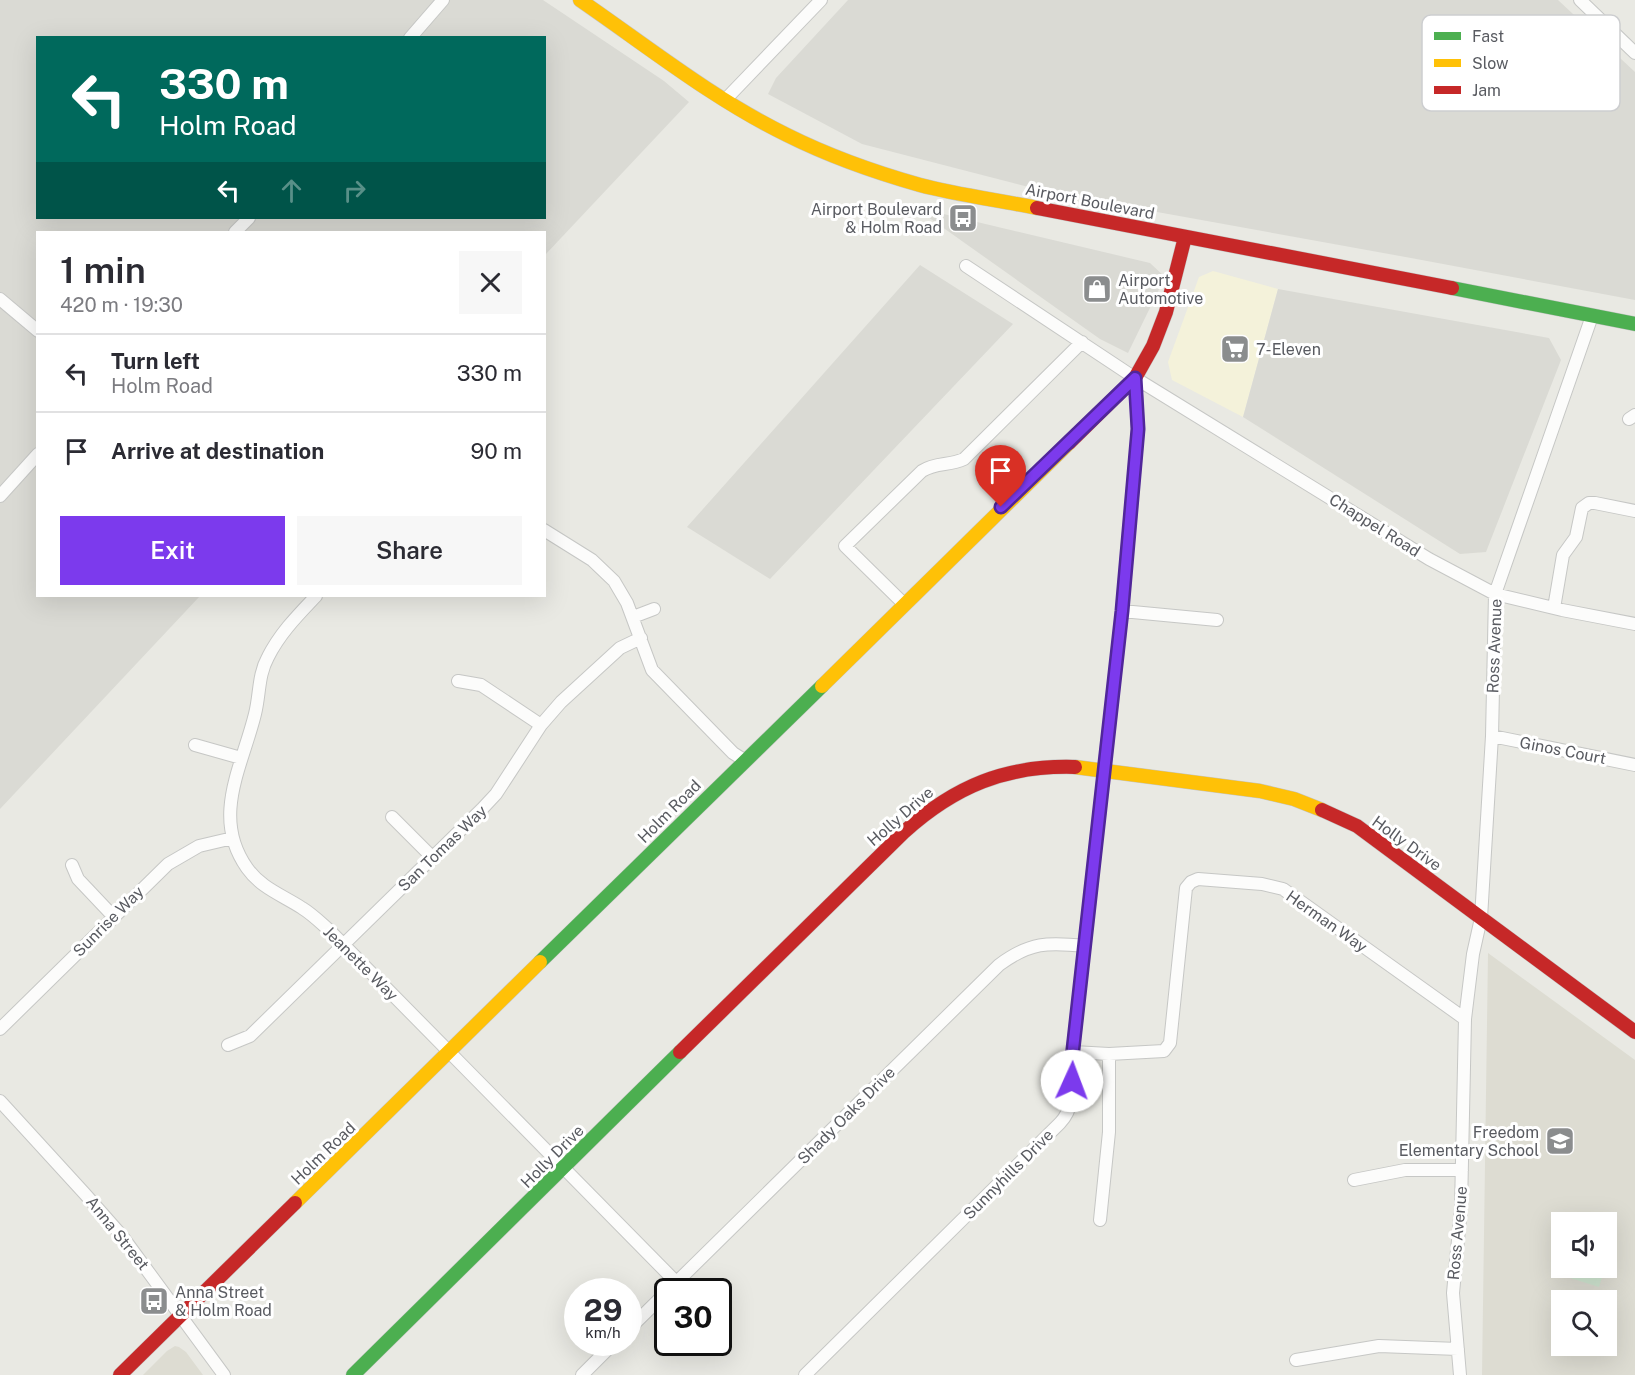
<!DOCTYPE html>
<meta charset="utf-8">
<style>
:root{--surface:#fff;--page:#f7f7f7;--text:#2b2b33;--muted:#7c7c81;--line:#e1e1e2;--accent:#7c3aed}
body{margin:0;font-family:"Public Sans",sans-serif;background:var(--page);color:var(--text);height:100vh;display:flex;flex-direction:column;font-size:22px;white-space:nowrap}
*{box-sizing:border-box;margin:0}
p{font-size:20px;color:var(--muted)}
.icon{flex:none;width:33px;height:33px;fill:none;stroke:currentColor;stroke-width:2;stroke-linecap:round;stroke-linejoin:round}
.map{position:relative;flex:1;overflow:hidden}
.details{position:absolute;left:36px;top:231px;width:510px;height:366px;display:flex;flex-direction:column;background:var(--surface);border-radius:0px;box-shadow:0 6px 24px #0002}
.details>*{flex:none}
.top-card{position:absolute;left:36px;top:36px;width:510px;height:183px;border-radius:0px;box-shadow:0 6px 24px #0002;background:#00695c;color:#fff;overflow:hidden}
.controls{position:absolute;left:1551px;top:1212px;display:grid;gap:12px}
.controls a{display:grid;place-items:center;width:66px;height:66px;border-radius:0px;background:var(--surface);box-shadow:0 6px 24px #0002;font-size:30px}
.speed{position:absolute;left:564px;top:1278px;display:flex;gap:12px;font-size:30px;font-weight:700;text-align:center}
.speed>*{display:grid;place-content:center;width:78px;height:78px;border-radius:50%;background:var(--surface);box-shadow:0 6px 24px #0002;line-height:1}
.speed small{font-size:15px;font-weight:400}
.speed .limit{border:3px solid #111;border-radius:9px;background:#fff;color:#111}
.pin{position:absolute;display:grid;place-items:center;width:51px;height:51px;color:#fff;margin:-62px -26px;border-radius:50% 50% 50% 0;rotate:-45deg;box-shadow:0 0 6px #0007}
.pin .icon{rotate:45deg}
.me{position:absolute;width:66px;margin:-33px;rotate:2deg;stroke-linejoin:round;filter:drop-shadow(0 0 4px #0008)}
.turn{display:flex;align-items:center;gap:21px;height:126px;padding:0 24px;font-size:27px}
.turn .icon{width:78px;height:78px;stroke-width:2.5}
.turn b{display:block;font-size:42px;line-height:51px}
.lanes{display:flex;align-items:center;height:57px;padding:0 24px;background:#0003;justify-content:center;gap:30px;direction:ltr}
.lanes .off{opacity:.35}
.round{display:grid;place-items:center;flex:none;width:63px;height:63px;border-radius:0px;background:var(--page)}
.headline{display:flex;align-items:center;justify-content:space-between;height:102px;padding:0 24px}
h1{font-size:36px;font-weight:600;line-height:45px}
.action{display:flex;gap:12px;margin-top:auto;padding:12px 24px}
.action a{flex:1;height:69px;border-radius:0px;background:var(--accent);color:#fff;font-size:24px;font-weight:600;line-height:69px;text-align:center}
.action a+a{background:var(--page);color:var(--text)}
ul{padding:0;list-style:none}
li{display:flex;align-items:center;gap:18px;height:78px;padding:0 24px;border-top:2px solid var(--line)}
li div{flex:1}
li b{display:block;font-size:22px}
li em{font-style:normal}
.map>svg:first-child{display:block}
.commercial{fill:#f4f2da}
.industrial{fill:#dadad4;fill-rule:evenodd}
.education{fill:#dddcd2;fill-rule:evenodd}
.green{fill:#d0e6d1}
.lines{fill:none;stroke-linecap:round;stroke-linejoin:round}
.street-casing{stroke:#c6c7c5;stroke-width:14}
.fast-casing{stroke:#c4c5c4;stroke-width:15}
.slow-casing{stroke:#c4c5c4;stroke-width:15}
.jam-casing{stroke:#c4c5c4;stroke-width:15}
.street{stroke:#fcfcfb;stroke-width:12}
.fast{stroke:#4caf50;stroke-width:14}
.slow{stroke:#ffc107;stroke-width:14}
.jam{stroke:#c62828;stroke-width:14}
.route-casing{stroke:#51269a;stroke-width:15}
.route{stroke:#7c3aed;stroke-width:10}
.labels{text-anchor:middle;stroke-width:6;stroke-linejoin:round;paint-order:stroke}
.street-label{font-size:16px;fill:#595b61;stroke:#fff}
.poi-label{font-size:16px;fill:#595b61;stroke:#fff;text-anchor:start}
.key{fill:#fff;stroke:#cdced0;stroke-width:1.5}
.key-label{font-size:16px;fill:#595b61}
</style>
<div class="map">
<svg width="1635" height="1375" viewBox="0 0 1635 1375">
<rect width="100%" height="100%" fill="#e9e9e3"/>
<path class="commercial" d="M1213,271L1278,289L1243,417L1172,380L1168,362L1199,277Z"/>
<path class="industrial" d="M0,0H543L664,81L689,102L545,255L544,232H38V596H200L0,809ZM38,38H544V218H38Z
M848,0H1558L1635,72V300L1411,258L1052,193L862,144L768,94L776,78Z
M914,207L1150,263L1165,277L1128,353L1100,339Z
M920,265L1013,324L770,579L687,527Z
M1278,289L1549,338L1561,360L1486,552L1460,554L1243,417Z"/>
<path class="education" d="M1488,953L1635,1060V1375H1482ZM1562,1222H1606V1268H1562ZM1562,1300H1606V1346H1562Z
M175,1346L179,1347L186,1352L203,1375H143L167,1351Z"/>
<path class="green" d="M1570,1268H1605L1599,1287L1567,1277Z"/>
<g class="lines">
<g class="street-casing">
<path id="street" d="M1580,0L1635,53
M410,38L443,0
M725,100L821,0
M235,232L249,218
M966,266L1135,378L1429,559L1495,594L1562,610L1635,624
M0,299L38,331
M1629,419L1635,415
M0,496L38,454
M544,530L592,560L614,581L627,603L652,670L733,753L744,760
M316,596C298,615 280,633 268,657C258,675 260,694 255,714C242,767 211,817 247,868C261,888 282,895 302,908C312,914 321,923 330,931L676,1282
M904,604L845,546L922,471C936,462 949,466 964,459L1082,342
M1554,608L1563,555L1576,537L1582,508L1589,503H1595L1635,511
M1122,611L1217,620
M633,617L654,609
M458,681L481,685L541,725
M1492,736L1635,765
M195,745L241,758
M392,817L432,857
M72,865L78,879L113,916
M0,1029L168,864L199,846L233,838
M228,1045L250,1036L482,809L496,794L541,725L561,702L620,648L641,638
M1073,1052L1109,1054L1164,1051L1170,1043L1186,888L1191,882L1198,879L1262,884L1283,889L1465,1019L1473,954L1481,918L1492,736L1495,594L1592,316
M0,1101L85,1194L122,1236L224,1375
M1354,1180L1405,1170H1462
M1100,1220L1109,1132V1054
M628,1330L999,965C1030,942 1048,942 1085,946
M1296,1360L1379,1346L1458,1349
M582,1375L615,1342
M805,1375L1060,1123C1075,1107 1072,1088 1071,1067L1122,611L1138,429L1135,378
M1460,1375L1453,1293L1461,1208L1465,1019"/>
</g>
<g class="fast-casing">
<path id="fast" d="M1452,288L1635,324
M540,962L822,686
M353,1375L680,1052"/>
</g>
<g class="slow-casing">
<path id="slow" d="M580,0C647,46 713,99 787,135C829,156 874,172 920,185C958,195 998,200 1037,208
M822,686L1069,443
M1075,767L1260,791L1294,799L1322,810
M295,1203L540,962"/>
</g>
<g class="jam-casing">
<path id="jam" d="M1037,208L1452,288
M1069,443L1135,378L1153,346L1166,312L1185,237
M1322,810L1357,826L1635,1032
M680,1052L904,832C955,786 1006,765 1075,767
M120,1375L295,1203"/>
</g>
<use href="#street" class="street"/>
<use href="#fast" class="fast"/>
<use href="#slow" class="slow"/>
<use href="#jam" class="jam"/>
</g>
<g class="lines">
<g class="route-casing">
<path id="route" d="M1001,507L1135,378L1138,429L1122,611L1071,1067L1072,1081"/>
</g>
<use href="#route" class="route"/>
</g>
<defs>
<g id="bus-square" transform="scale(1.5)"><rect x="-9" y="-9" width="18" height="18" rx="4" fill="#8b8d8e" stroke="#fff"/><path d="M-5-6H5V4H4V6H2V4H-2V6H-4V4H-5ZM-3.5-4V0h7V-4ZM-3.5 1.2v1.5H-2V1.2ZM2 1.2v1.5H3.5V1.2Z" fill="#fff"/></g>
<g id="shop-square" transform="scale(1.5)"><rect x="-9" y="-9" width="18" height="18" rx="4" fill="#8b8d8e" stroke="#fff"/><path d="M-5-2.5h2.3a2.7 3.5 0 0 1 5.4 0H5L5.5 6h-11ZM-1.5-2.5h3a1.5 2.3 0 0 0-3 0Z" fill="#fff"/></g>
<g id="supermarket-square" transform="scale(1.5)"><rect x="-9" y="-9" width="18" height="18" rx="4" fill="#8b8d8e" stroke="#fff"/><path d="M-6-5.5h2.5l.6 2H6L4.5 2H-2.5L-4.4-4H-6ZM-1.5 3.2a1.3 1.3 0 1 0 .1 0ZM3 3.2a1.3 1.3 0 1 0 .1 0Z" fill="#fff"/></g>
<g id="school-square" transform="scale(1.5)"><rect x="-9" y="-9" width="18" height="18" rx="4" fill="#8b8d8e" stroke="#fff"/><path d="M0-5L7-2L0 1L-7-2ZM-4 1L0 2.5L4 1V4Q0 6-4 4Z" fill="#fff"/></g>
</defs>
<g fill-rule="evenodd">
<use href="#bus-square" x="963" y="218"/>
<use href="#shop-square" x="1097" y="289"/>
<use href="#supermarket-square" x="1235" y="349"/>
<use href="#school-square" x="1560" y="1141"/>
<use href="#bus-square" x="154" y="1301"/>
</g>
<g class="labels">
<g class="street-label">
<text transform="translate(1090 201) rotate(11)" y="6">Airport Boulevard</text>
<text transform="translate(1375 525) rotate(32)" y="6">Chappel Road</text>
<text transform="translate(1494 646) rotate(-88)" y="6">Ross Avenue</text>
<text transform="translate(1563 750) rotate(11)" y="6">Ginos Court</text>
<text transform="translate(669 811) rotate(-45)" y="6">Holm Road</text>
<text transform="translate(900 816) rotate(-41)" y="6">Holly Drive</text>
<text transform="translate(1407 843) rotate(36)" y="6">Holly Drive</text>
<text transform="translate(442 848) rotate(-44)" y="6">San Tomas Way</text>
<text transform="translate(108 921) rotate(-45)" y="6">Sunrise Way</text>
<text transform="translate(1327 921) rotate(35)" y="6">Herman Way</text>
<text transform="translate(361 963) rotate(45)" y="6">Jeanette Way</text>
<text transform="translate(846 1115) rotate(-45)" y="6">Shady Oaks Drive</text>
<text transform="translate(323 1153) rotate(-44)" y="6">Holm Road</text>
<text transform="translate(552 1156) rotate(-45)" y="6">Holly Drive</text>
<text transform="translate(1008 1174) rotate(-45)" y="6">Sunnyhills Drive</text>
<text transform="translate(118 1233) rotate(51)" y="6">Anna Street</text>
<text transform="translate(1457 1233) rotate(-85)" y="6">Ross Avenue</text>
</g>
<g class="poi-label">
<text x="942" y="215" text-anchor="end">Airport Boulevard<tspan x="942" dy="18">&amp; Holm Road</tspan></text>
<text x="1118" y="286">Airport<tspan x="1118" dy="18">Automotive</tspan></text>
<text x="1256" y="355">7-Eleven</text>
<text x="1539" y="1138" text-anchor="end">Freedom<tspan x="1539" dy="18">Elementary School</tspan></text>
<text x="175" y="1298">Anna Street<tspan x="175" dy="18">&amp; Holm Road</tspan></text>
</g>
</g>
<rect x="1422" y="15" width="198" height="96" rx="9" class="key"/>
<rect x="1434" y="32" width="27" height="8" fill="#4caf50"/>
<rect x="1434" y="59" width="27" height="8" fill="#ffc107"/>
<rect x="1434" y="86" width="27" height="8" fill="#c62828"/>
<g class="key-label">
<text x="1472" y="42">Fast</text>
<text x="1472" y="69">Slow</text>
<text x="1472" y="96">Jam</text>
</g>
</svg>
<div class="controls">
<a><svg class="icon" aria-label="sound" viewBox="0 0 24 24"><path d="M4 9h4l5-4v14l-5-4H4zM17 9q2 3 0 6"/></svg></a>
<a><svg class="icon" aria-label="search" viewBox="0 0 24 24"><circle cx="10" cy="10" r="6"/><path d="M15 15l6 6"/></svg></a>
</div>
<div class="speed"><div>29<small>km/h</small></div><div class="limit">30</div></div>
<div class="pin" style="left:1001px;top:507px;background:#d93025"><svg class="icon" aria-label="arrive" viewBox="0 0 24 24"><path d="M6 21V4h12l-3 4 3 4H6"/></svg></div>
<svg class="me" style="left:1072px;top:1081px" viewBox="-20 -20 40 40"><circle r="19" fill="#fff"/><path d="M0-13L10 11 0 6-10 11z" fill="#7c3aed"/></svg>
<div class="top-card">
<div class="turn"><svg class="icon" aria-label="left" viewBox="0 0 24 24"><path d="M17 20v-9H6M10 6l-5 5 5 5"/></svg><div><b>330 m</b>Holm Road</div></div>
<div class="lanes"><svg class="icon" aria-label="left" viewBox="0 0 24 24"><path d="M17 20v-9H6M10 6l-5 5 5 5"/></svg><svg class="icon off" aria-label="ahead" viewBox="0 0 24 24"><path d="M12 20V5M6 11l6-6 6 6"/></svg><svg class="icon off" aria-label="right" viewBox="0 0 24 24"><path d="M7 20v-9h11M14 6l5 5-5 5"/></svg></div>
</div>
<section class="details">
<div class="headline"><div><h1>1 min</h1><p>420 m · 19:30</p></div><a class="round"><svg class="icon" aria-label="close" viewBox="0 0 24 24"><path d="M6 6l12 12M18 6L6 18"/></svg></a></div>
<ul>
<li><svg class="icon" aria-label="left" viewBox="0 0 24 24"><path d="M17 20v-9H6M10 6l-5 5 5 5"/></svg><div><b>Turn left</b><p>Holm Road</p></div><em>330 m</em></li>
<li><svg class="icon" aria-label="arrive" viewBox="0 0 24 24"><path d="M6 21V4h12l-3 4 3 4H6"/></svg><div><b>Arrive at destination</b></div><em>90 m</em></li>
</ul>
<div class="action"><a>Exit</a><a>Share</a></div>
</section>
</div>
